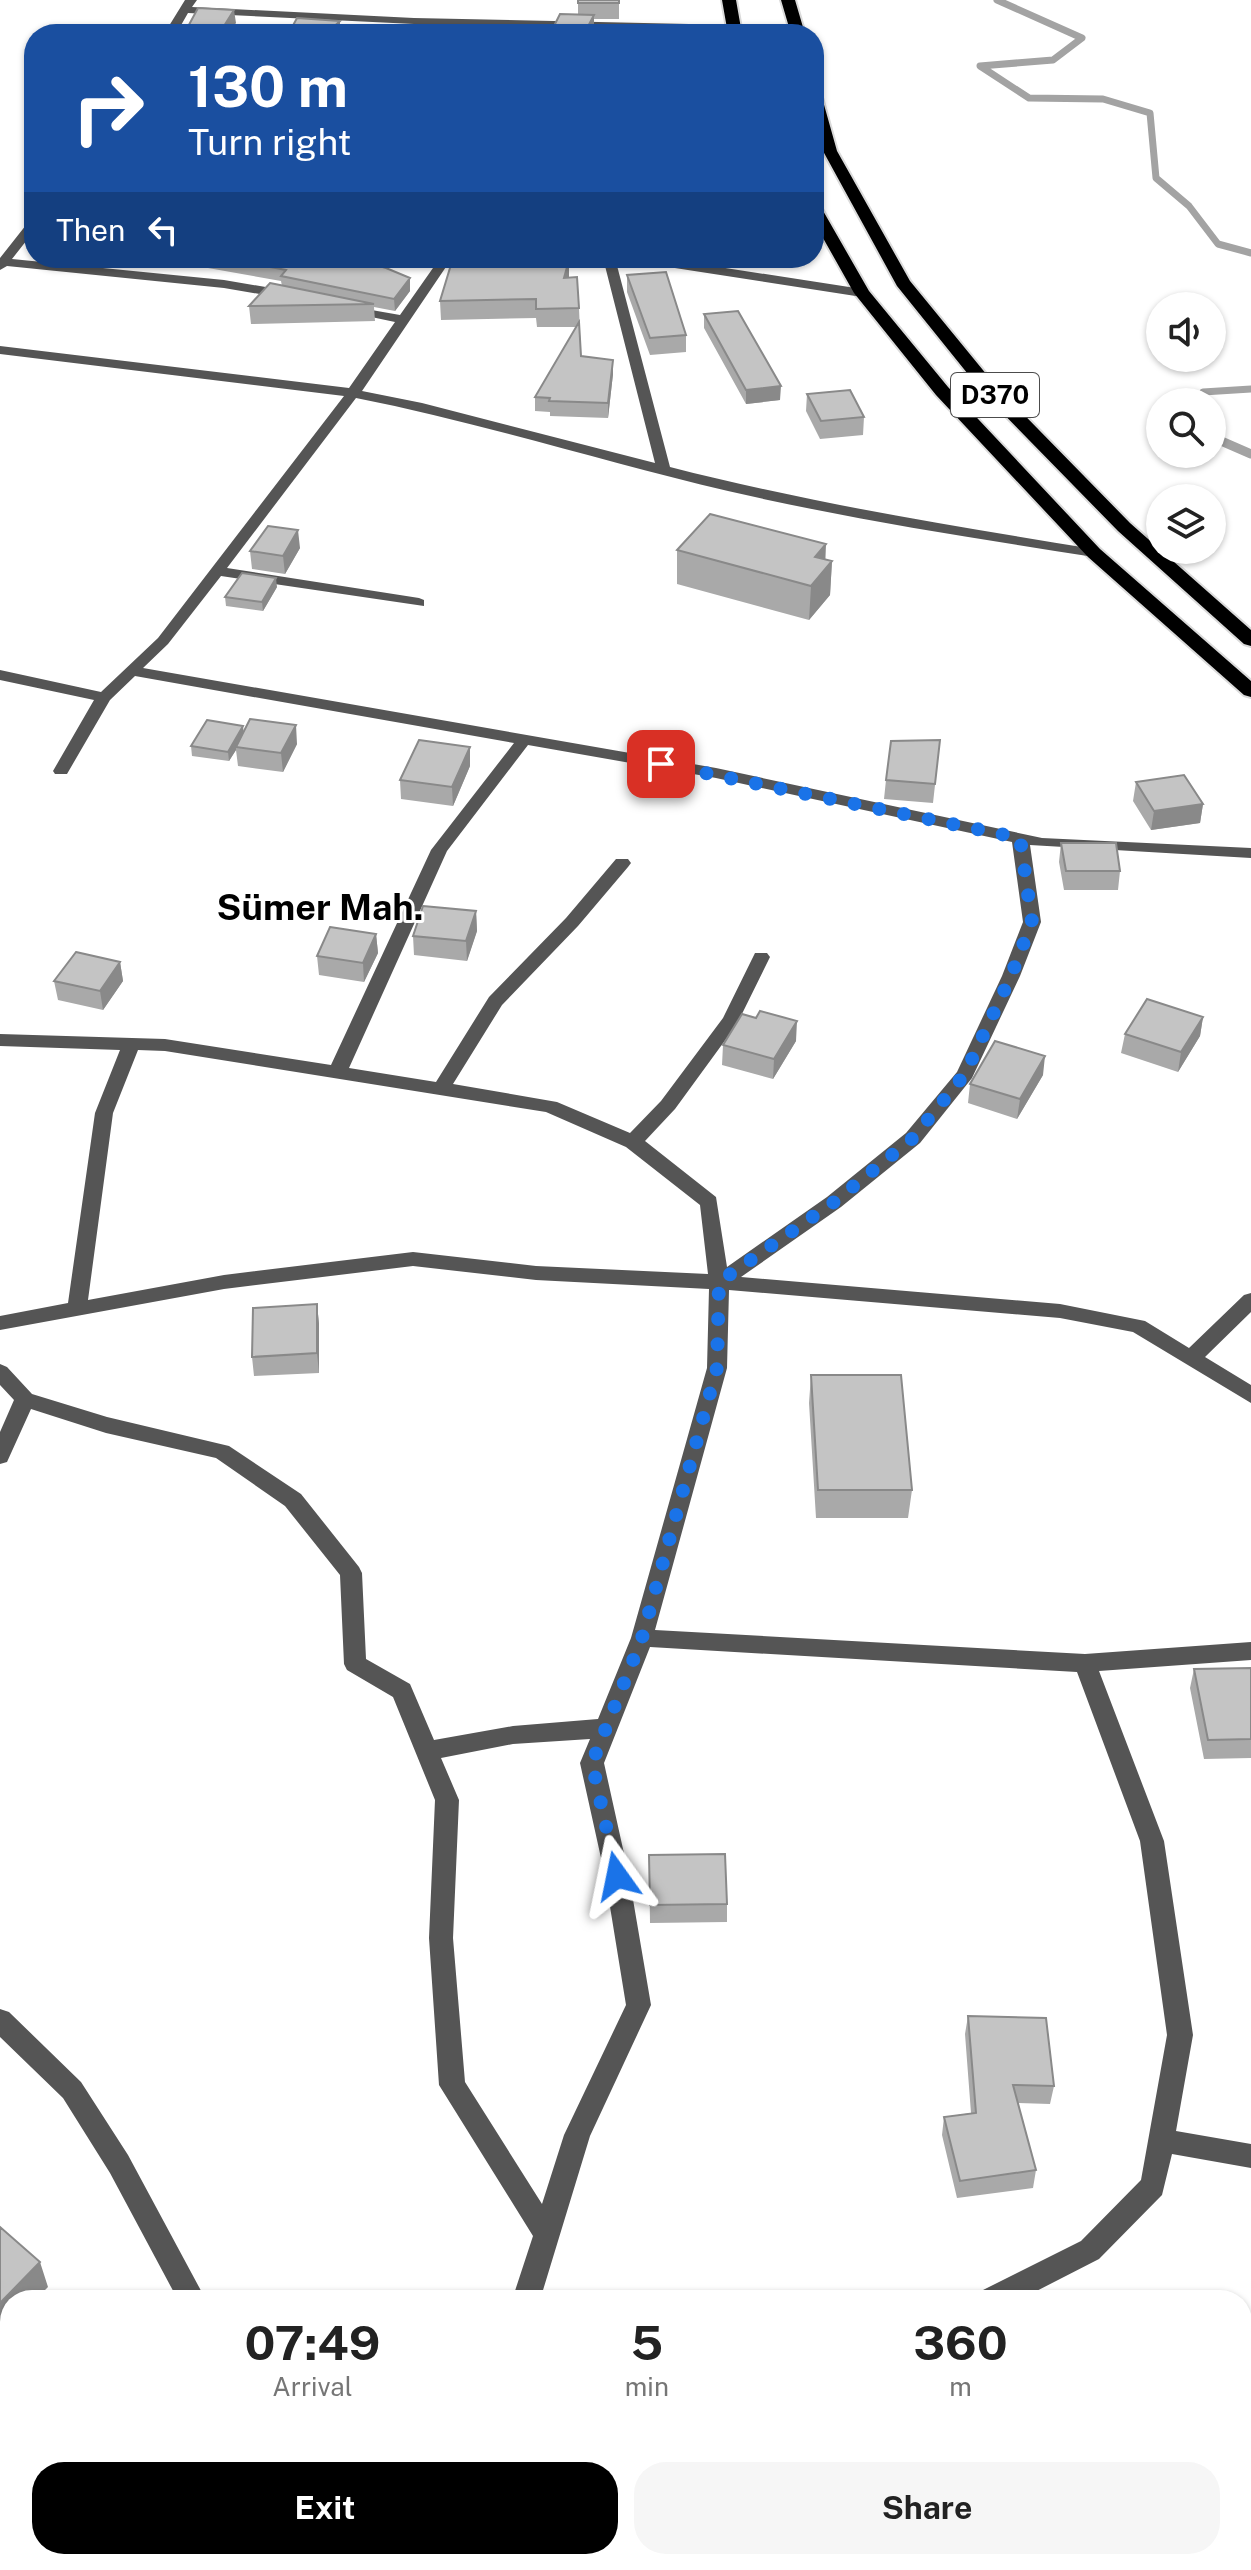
<!DOCTYPE html>
<meta charset="utf-8">
<style>
:root{--surface:#fff;--page:#f6f6f6;--text:#222;--muted:#767676;--accent:#000}
body{margin:0;font-family:"Public Sans",sans-serif;background:var(--page);color:var(--text);height:100vh;display:flex;flex-direction:column;font-size:30px;white-space:nowrap}
*{box-sizing:border-box;margin:0}
p{font-size:26px;color:var(--muted)}
.icon{flex:none;width:44px;height:44px;fill:none;stroke:currentColor;stroke-width:2;stroke-linecap:round;stroke-linejoin:round}
.map{position:relative;flex:1;overflow:hidden}
.panel{position:absolute;left:0px;top:2290px;width:1252px;height:280px;display:flex;flex-direction:column;background:var(--surface);border-radius:32px 32px 0 0;box-shadow:0 2px 6px #0004}
.panel>*{flex:none}
.top-card{position:absolute;left:24px;top:24px;width:800px;height:244px;border-radius:32px;box-shadow:0 2px 6px #0004;background:#1a4fa0;color:#fff;overflow:hidden}
.controls{position:absolute;left:1146px;top:292px;display:grid;gap:16px}
.controls a{display:grid;place-items:center;width:80px;height:80px;border-radius:50%;background:var(--surface);box-shadow:0 2px 6px #0004;font-size:40px}
.pin{position:absolute;display:grid;place-items:center;width:68px;height:68px;color:#fff;margin:-34px;border-radius:16px;box-shadow:0 4px 12px #0006}
.me{position:absolute;width:88px;margin:-44px;rotate:348deg;stroke-linejoin:round;filter:drop-shadow(0 0 6px #0008)}
.turn{display:flex;align-items:center;gap:28px;height:168px;padding:0 32px;font-size:36px}
.turn .icon{width:104px;height:104px;stroke-width:2.5}
.turn b{display:block;font-size:56px;line-height:68px}
.then{display:flex;align-items:center;height:76px;padding:0 32px;background:#0003;gap:16px;font-size:30px}
.eta{display:flex;justify-content:space-evenly;align-items:center;height:136px;text-align:center}
.eta b{font-size:48px;font-weight:700;line-height:56px}
.action{display:flex;gap:16px;margin-top:auto;padding:16px 32px}
.action a{flex:1;height:92px;border-radius:32px;background:var(--accent);color:#fff;font-size:32px;font-weight:700;line-height:92px;text-align:center}
.action a+a{background:var(--page);color:var(--text)}
.map>svg:first-child{display:block}
.lines{fill:none;stroke-linecap:round;stroke-linejoin:round}
.stream-far1{stroke:#a3a3a3;stroke-width:7}
.stream{stroke:#a3a3a3;stroke-width:9}
.major-casing{stroke:#dbdbdb;stroke-width:4}
.highway-casing{stroke:#dbdbdb;stroke-width:4}
.minor{fill:#555;fill-rule:evenodd}
.major{fill:#000;fill-rule:evenodd}
.highway{fill:#000;fill-rule:evenodd}
.wall{fill:#a9a9a9}
.shaded-wall{fill:#898989}
.building{fill:#c4c4c4;stroke:#898989;stroke-width:2}
.route{stroke:#1a73e8;stroke-width:14;stroke-dasharray:0 25.2}
.labels{text-anchor:middle;stroke-width:6;stroke-linejoin:round;paint-order:stroke}
.shield{fill:#fff;stroke:#4c4c4c;stroke-width:2}
.shield-label{font-size:26px;font-weight:bold;fill:#000}
.district-label{font-size:36px;font-weight:bold;fill:#000;stroke:#fff}
</style>
<div class="map">
<svg width="1251" height="2570" viewBox="0 0 1251 2570">
<rect width="100%" height="100%" fill="#fff"/>
<g class="lines">
<path class="stream-far1" d="M997,0L1082,38L1053,60L980,66L1029,98L1103,99L1150,113L1156,178L1189,206L1218,244L1251,253
M1201,402L1203,392L1251,389"/>
<path class="stream" d="M1212,437L1251,454"/>
<g class="major-casing">
<path id="major" d="M0,2494L10,2498V2527L0,2523Z
M87,2560H131L135,2570H91Z"/>
</g>
<g class="highway-casing">
<path id="highway" d="M722,0H736L742,34H728Z
M781,0H795L805,34H791Z
M814,90L821,94L837,151L910,281L996,386L1130,523L1251,630V646L1244,644L1118,531L984,394L897,286L823,151L814,119Z
M814,204L822,209L869,291L948,387L1100,549L1251,681V697L1244,695L1088,557L936,395L854,293L814,222Z"/>
</g>
<path class="minor" d="M185,0H197L192,7L414,18L734,25L740,28L734,31L414,24L188,13L176,34H164Z
M34,219V231L12,259L224,280L289,291L296,295L289,299L224,288L7,266L0,270V258L30,220Z
M440,258H452L362,391L422,403L655,463L603,258H615L670,467C810,503 952,526 1094,549L1101,553L1094,557C972,538 849,519 728,491C605,462 482,423 356,398L227,568L419,598L424,600V606L221,576L168,644L143,668L716,768L1042,838L1251,848V858L1030,845L1041,922L1020,976L972,1078L920,1143L841,1207L741,1277L1060,1304L1145,1321L1189,1348L1244,1295L1251,1293V1312L1205,1357L1251,1385V1403L1133,1332L1060,1318L729,1290L727,1368L655,1630L1085,1654L1251,1642V1660L1099,1671L1164,1841L1193,2035L1176,2131L1251,2144V2168L1172,2154L1162,2195L1099,2259L1019,2300H977L981,2291L1081,2241L1141,2180L1167,2035L1140,1841L1077,1672L650,1647L604,1763L629,1876L651,2005L590,2136L540,2300H512L533,2236L439,2085L429,1938L435,1800L393,1697L347,1670L344,1664L340,1575L285,1506L216,1458L106,1433L31,1409L7,1462L0,1464V1432L14,1400L0,1385V1364L7,1367L32,1394L107,1417L229,1446L301,1494L359,1567L362,1573L366,1659L410,1684L434,1740L513,1726L598,1719L631,1638L707,1368L709,1289L536,1280L413,1266L224,1289L0,1330V1316L68,1303L95,1113L120,1050L0,1046V1034L165,1039L331,1065L431,850L514,743L135,676L110,700L67,774H55L53,771L94,700L0,680V670L101,692L158,638L344,396L0,354V346L349,388L395,322L343,311V305L400,315ZM528,745L716,778L1012,842L1023,922L1002,976L957,1072L906,1133L827,1197L727,1267L716,1197L645,1141L675,1109L737,1024L770,957L767,953H755L723,1018L661,1101L630,1133L557,1102L453,1084L502,1005L578,926L628,867L631,863L628,859H616L566,918L489,997L436,1082L349,1068L447,851ZM138,1050L165,1051L546,1112L626,1147L700,1205L708,1274L536,1266L413,1252L224,1275L88,1300L113,1113ZM590,1739L580,1763L605,1876L626,2005L564,2135L542,2204L465,2082L453,1938L459,1800L441,1758L513,1744Z
M630,258H661L862,289L869,293L862,297L636,262Z
M0,2009L9,2012L81,2082L128,2155L206,2300H178L110,2173L63,2098L0,2037Z
M161,2560H191L187,2570H157Z
M420,2560H448L444,2570H416Z"/>
<use href="#major" class="major"/>
<use href="#highway" class="highway"/>
</g>
<path class="wall" d="M578,0H619V19H594V31L592,34H550L578,15Z
M207,258H350L410,291L395,311L374,307L375,321L251,324L249,306L282,286L281,281L208,268Z
M627,275L686,335V352L650,355L627,292Z
M569,278L579,308L581,356L613,374L608,418L550,416V412L535,411V397L576,327H537L536,318L441,320L440,301Z
M704,314L780,400L746,404L704,328Z
M807,394L864,417L863,435L820,439L806,411Z
M300,548L285,574L252,569L250,551Z
M677,550L832,561L830,595L809,620L677,584Z
M277,587L263,611L226,606L225,597Z
M244,731L297,744L283,772L238,766L236,750L229,761L192,756L191,746Z
M940,740L933,803L884,799L886,780Z
M470,747V766L453,806L401,799L400,780Z
M1136,782L1203,804L1200,823L1151,830L1133,801Z
M1061,843L1120,871L1118,890H1064L1059,862Z
M476,911L477,931L467,961L414,955L413,936Z
M376,934L378,953L364,982L319,975L317,956Z
M120,962L123,981L103,1010L58,1000L54,981Z
M1203,1017L1200,1036L1178,1072L1121,1053L1125,1034Z
M796,1041L773,1079L722,1065L723,1045Z
M1043,1075L1017,1119L968,1103L970,1084Z
M317,1304L319,1324V1373L254,1376L252,1357Z
M811,1375L912,1490L908,1518H816L809,1403Z
M1251,1668V1758L1204,1759L1190,1688L1194,1669Z
M649,1855L727,1904V1922L650,1923Z
M968,2016L1054,2086L1050,2104L1018,2103L1036,2170L1033,2188L957,2198L942,2135L944,2117L971,2113L965,2034Z"/>
<path class="shaded-wall" d="M234,10L236,23L228,34H219Z
M594,15V31L592,34H584Z
M340,21V33L339,34H326Z
M569,260V278H564Z
M410,278V291L395,311L394,299Z
M613,360V374L608,418V403Z
M781,386L780,400L746,404V390Z
M298,530L300,548L285,574L283,556Z
M826,544L825,570L832,561L830,595L809,620L811,586L815,557Z
M276,578L277,587L263,611L262,602Z
M296,725L297,744L283,772L281,753Z
M243,726L244,735L236,747V750L229,761L228,752Z
M470,747V766L453,806L452,787Z
M1203,804L1200,823L1151,830L1154,811Z
M476,911L477,931L467,961L466,941Z
M376,934L378,953L364,982L363,963Z
M120,962L123,981L103,1010L100,991Z
M1203,1017L1200,1036L1178,1072L1181,1052Z
M797,1021L796,1041L773,1079L774,1059Z
M1045,1056L1043,1075L1017,1119L1020,1099Z
M317,1304L319,1324V1373L317,1353Z
M40,2262L48,2287L35,2300H10V2326L0,2336V2303Z"/>
<path class="building" d="M578,0H619V3H578Z
M198,8L234,10L219,34H184Z
M560,14L594,15L584,34H550Z
M297,18L340,21L326,34H236L240,29L290,31Z
M221,258H350L386,268L410,278L394,299L281,276L286,270Z
M453,258H539L569,260L564,278L577,277L579,308L536,309V299L440,301Z
M666,272L686,335L650,338L627,275Z
M270,283L374,304L249,306Z
M738,311L781,386L746,390L704,314Z
M579,322L581,356L613,360L608,403L549,401L550,398L535,397Z
M850,390L864,417L821,421L807,394Z
M710,514L826,544L815,557L832,561L811,586L677,550Z
M268,526L298,530L283,556L250,551Z
M242,573L276,578L262,602L225,597Z
M250,719L296,725L281,753L236,747Z
M207,720L243,726L228,752L191,746Z
M419,740L470,747L452,787L400,780Z
M940,740L935,784L886,780L891,741Z
M1184,775L1203,804L1154,811L1136,782Z
M1061,843H1116L1120,871H1066Z
M423,906L476,911L466,941L413,936Z
M330,927L376,934L363,963L317,956Z
M76,952L120,962L100,991L54,981Z
M1147,999L1203,1017L1181,1052L1125,1034Z
M760,1011L797,1021L774,1059L723,1045L742,1014L756,1018Z
M995,1041L1045,1056L1020,1099L970,1084Z
M317,1304V1353L252,1357L253,1308Z
M811,1375H901L912,1490H818Z
M1251,1668V1739L1208,1740L1194,1669Z
M725,1854L727,1904L650,1905L649,1855Z
M968,2016L1046,2018L1054,2086L1013,2085L1036,2170L960,2181L944,2117L976,2113Z
M0,2227L40,2262L0,2303Z"/>
<g class="lines">
<path class="route" d="M617,1876L592,1763L642,1638L717,1368L719,1282L834,1202L913,1138L965,1074L1011,976L1032,922L1020,838L661,764"/>
</g>
<g class="labels">
<rect class="shield" x="951" y="373" width="88" height="44" rx="6"/>
<g class="shield-label">
<text x="995" y="404">D370</text>
</g>
<g class="district-label">
<text x="320" y="920">Sümer Mah.</text>
</g>
</g>
</svg>
<div class="controls">
<a><svg class="icon" aria-label="sound" viewBox="0 0 24 24"><path d="M4 9h4l5-4v14l-5-4H4zM17 9q2 3 0 6"/></svg></a>
<a><svg class="icon" aria-label="search" viewBox="0 0 24 24"><circle cx="10" cy="10" r="6"/><path d="M15 15l6 6"/></svg></a>
<a><svg class="icon" aria-label="layers" viewBox="0 0 24 24"><path d="M12 4l9 5-9 5-9-5zM3 14l9 5 9-5"/></svg></a>
</div>
<div class="pin" style="left:661px;top:764px;background:#d93025"><svg class="icon" aria-label="arrive" viewBox="0 0 24 24"><path d="M6 21V4h12l-3 4 3 4H6"/></svg></div>
<svg class="me" style="left:617px;top:1876px" viewBox="-20 -20 40 40"><path d="M0-17L14 15 0 8-14 15z" fill="#1a73e8" stroke="#fff" stroke-width="4"/></svg>
<div class="top-card">
<div class="turn"><svg class="icon" aria-label="right" viewBox="0 0 24 24"><path d="M7 20v-9h11M14 6l5 5-5 5"/></svg><div><b>130 m</b>Turn right</div></div>
<div class="then">Then<svg class="icon" aria-label="left" viewBox="0 0 24 24"><path d="M17 20v-9H6M10 6l-5 5 5 5"/></svg></div>
</div>
<section class="panel">
<div class="eta">
<div><b>07:49</b><p>Arrival</p></div>
<div><b>5</b><p>min</p></div>
<div><b>360</b><p>m</p></div>
</div>
<div class="action"><a>Exit</a><a>Share</a></div>
</section>
</div>
